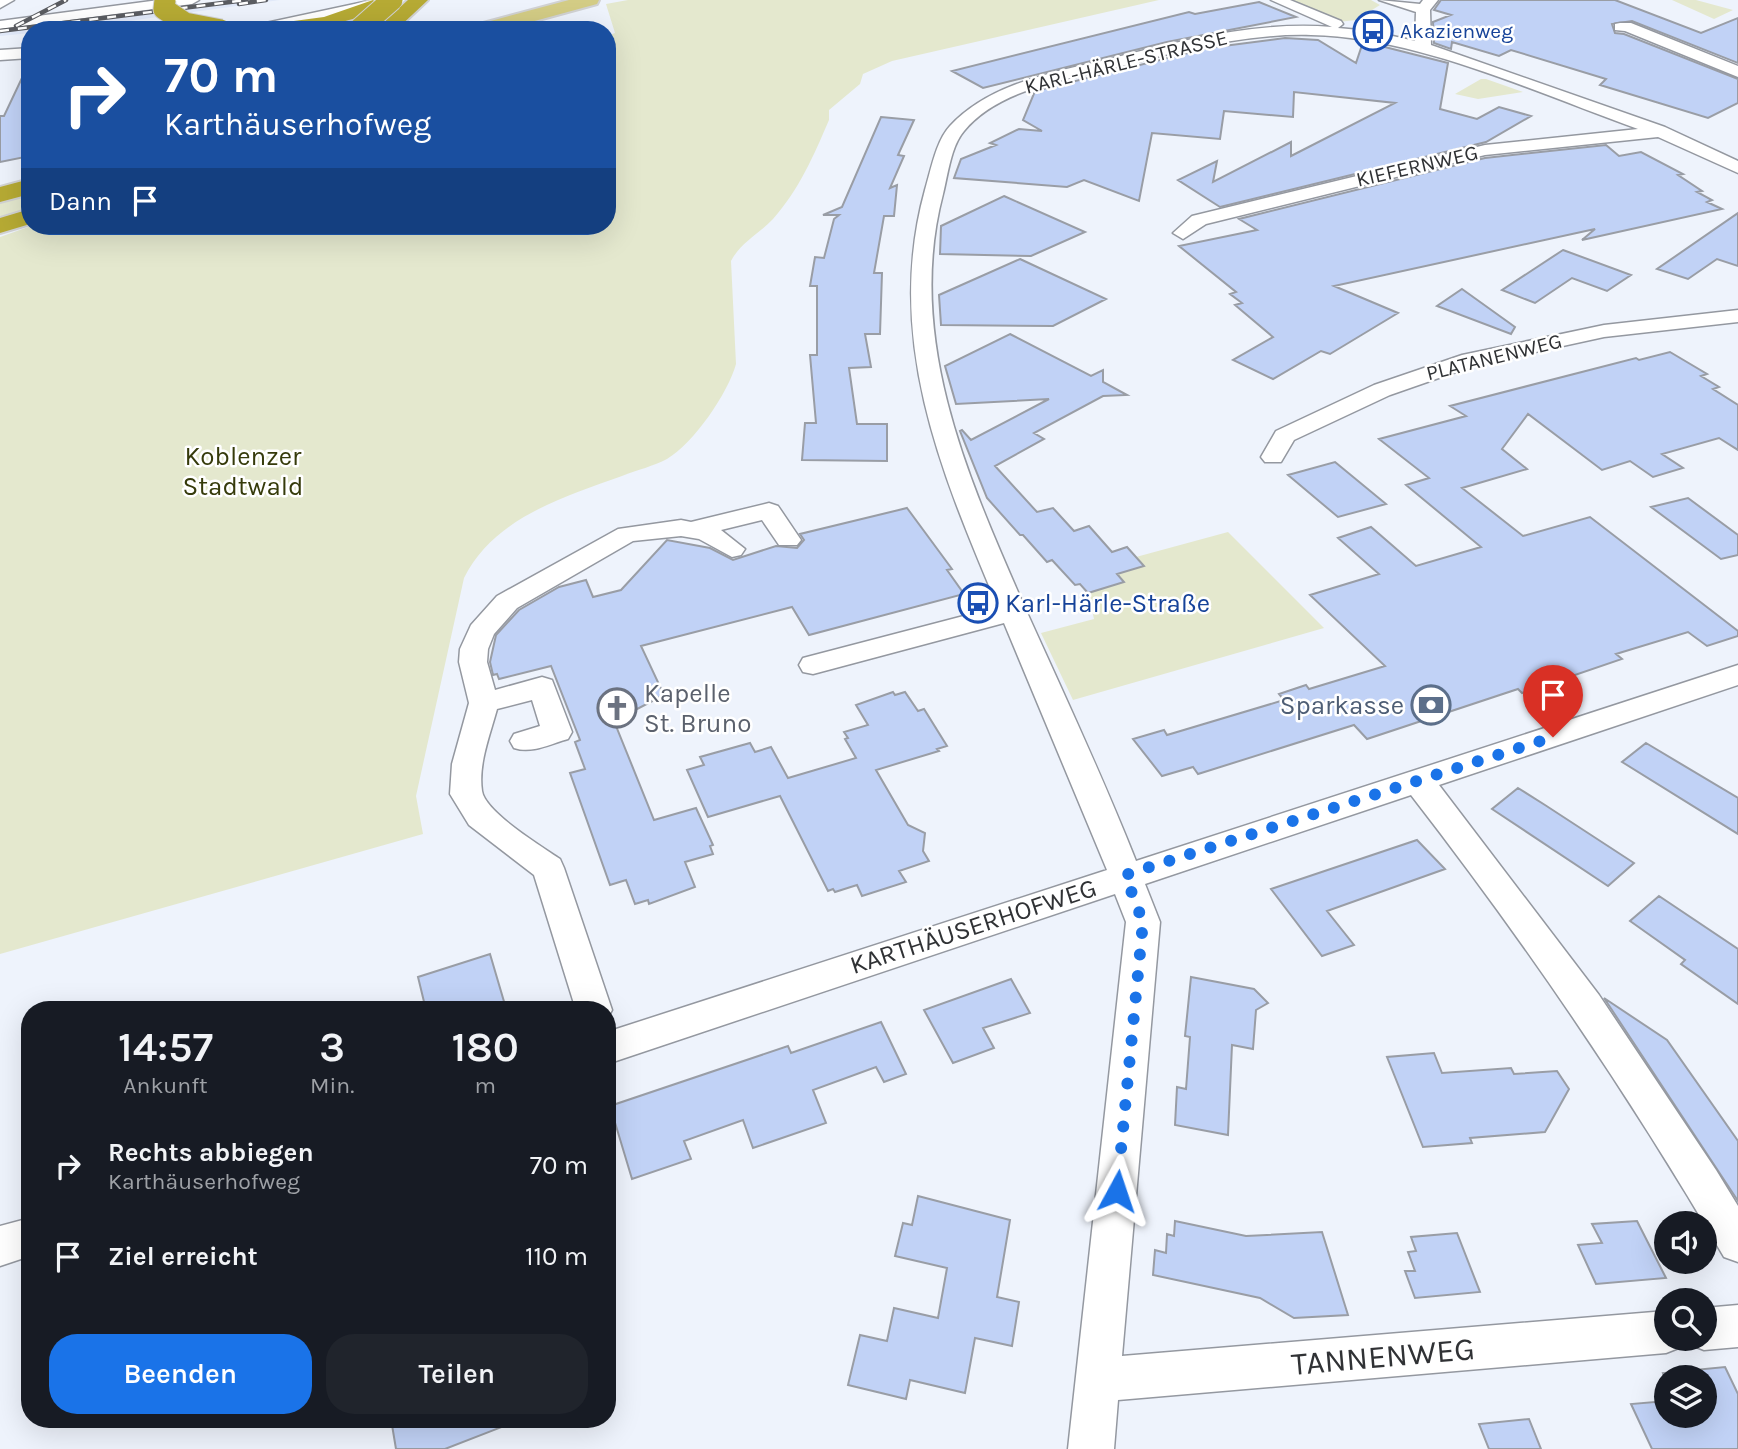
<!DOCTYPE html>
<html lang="de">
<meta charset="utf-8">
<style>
:root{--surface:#171b24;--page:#20242c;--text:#f1f3f6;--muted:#9ea1a6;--accent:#1a73e8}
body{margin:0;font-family:Karla,sans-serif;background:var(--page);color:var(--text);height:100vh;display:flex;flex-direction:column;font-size:26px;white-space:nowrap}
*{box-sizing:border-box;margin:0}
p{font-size:23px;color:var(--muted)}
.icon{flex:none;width:38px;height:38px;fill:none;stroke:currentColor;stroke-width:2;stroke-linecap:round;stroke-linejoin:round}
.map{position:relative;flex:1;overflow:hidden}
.sheet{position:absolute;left:21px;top:1001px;width:595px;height:427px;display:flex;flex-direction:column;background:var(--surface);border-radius:28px;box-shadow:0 7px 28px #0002}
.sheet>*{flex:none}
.top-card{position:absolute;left:21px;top:21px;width:595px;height:214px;border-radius:28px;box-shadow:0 7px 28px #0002;background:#1a4fa0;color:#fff;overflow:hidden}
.controls{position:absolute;left:1654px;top:1211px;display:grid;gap:14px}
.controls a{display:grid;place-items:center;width:63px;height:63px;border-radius:50%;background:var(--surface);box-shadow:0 7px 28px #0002;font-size:35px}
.pin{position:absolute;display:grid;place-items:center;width:60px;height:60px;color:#fff;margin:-72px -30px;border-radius:50% 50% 50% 0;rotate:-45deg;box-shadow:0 0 7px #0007}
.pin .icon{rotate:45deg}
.me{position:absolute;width:77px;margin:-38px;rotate:5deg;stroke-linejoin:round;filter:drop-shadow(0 0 5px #0008)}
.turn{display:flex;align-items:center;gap:24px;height:147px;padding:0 28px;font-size:32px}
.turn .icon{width:91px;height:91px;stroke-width:2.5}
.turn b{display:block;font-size:49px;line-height:60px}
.then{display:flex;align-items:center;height:66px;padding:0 28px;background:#0003;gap:14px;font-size:26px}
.eta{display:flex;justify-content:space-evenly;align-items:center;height:119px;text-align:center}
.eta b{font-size:42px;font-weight:600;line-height:49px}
.primary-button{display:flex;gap:14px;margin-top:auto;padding:14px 28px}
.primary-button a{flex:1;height:80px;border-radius:28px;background:var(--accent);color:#fff;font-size:28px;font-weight:600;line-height:80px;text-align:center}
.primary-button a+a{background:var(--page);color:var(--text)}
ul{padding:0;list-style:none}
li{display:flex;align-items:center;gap:21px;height:91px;padding:0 28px}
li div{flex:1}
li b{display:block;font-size:26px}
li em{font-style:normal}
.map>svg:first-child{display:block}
.built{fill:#e1e9f9}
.green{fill:#e4e8ce}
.building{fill:#c1d2f6;stroke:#999da5;stroke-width:2}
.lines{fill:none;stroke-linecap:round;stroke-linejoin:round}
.minor-casing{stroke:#9498a0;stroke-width:3}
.major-casing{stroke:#d1d2d3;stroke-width:4}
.highway-casing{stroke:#d1d2d3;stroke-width:4}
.minor{fill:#fff;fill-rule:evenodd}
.major{fill:#d3cc85;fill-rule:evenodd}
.highway{fill:#b6aa34;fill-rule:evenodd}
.rail-casing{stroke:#5a5c61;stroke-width:4.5}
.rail{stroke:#fff;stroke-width:2.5;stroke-dasharray:9;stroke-linecap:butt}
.highway-bridge-casing{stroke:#d1d2d3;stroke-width:23;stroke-linecap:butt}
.highway-bridge{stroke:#b6aa34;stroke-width:21}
.route{stroke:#1a73e8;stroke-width:12;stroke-dasharray:0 21.6}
.labels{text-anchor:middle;stroke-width:5;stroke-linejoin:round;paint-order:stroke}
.far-transit-label{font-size:21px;fill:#164399;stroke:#fff;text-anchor:start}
.far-street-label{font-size:21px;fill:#303235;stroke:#fff}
.park-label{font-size:26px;fill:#363b0b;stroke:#fff}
.transit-label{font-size:26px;fill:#164399;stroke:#fff;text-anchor:start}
.worship-label{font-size:26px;fill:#5b616d;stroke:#fff;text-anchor:start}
.service-label{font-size:26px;fill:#4e5e75;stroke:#fff;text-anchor:end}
.street-label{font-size:26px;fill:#303235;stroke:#fff}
.near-street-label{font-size:32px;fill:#303235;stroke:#fff}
</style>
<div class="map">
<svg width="1738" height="1449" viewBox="0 0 1738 1449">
<rect width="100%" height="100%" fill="#eef3fc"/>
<path class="built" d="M232,0H280L129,21L30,30V33L0,36V28Z"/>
<path class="green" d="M628,0H1159L892,61L863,74L860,84L829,110V120C814,155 799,190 773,219C759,234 741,242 731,261L736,364C728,393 694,443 667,459C654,466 637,470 622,476C563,497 494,518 464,578L416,796L423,834L0,954V237L31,226H607V36L615,33L606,4Z
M1281,0H1371L1380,5L1356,20L1338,22Z
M1672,0H1696L1733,10L1714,19Z
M1481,79H1486L1523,92L1478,99L1455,94Z
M30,192V210L0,220V201Z
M1228,532L1324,628L1073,700L1041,633L1094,619L1088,593L1124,582L1117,574L1144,566L1136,557Z"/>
<path class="building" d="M1441,0H1615L1701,33L1738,18V63L1632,21L1612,24L1615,33L1624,34L1738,79V103L1708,118L1600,85L1606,79L1511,50L1499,56L1452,42L1451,49L1434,43L1433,22L1451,15L1434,10Z
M1259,2L1296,17L1167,42L983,88L952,71L1189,12L1195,14Z
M1285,38L1318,40L1356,63L1362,45H1377L1448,63L1440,109L1477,119L1499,107L1531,116L1486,142L1220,207L1178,180L1217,161L1213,182L1291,142V156L1395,103L1294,92L1293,117L1224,111L1220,139L1152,133L1139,201L1084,180L1067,187L954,178L961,159L996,145L990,143L1019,129L1042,131L1023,120L1035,91L1208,48Z
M30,61V156L0,162V116H4Z
M881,117L914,120L898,155L904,156L890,188L897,185L894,216H884L874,273H882L880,334H865L871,367L849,368L857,424H887V461L802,460L805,423H816L810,355H817V286H810L815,257L824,258L834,219L839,215H823L842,207Z
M1606,145L1619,156L1641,152L1683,174L1678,175L1702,191L1697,192L1712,200L1707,202L1722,209L1582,240L1595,229L1334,286L1398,313L1330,354L1321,351L1273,379L1233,360L1273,337L1235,305L1242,303L1230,294L1236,292L1179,246L1257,230L1239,219L1485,158Z
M1004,196L1085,232L1031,256L940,254L941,226Z
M1738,213V266L1717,259L1688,279L1657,269Z
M1563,250L1631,275L1607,291L1572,278L1535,303L1502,290Z
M1020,259L1106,299L1053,326L941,325L939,295Z
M1462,289L1515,327L1511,334L1437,306Z
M1010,334L1091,376L1103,370V382L1127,395L1103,396L1034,433L1044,439L995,466L1037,512L1053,508L1074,531L1089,526L1112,552L1127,547L1144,566L1117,574L1124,582L1088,593L1080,584L1075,585L1052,560L1047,562L1023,535H1020L987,498L960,431L962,430L971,440L1049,399L956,404L945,366Z
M1670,352L1707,374L1701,376L1719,387L1713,389L1738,405V450L1719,438L1662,454L1683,468L1653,477L1630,461L1602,470L1528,414L1502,449L1527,469L1462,488L1523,536L1590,517L1738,631V636L1707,646L1688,632L1616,654L1622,659L1522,693L1518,689L1367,739L1354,725L1198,774L1193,767L1162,776L1133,739L1164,730L1167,735L1284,700L1279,694L1306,685L1309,689L1385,666L1310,595L1379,574L1338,538L1371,527L1416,566L1481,547L1406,485L1429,478L1379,439L1466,416L1450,406L1636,358L1639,360Z
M1335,462L1386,504L1338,517L1288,475Z
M1688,498L1738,535V555L1721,559L1651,507Z
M907,508L952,569L947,570L964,594L809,635L792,607L641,646L664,695L614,721L654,820L696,808L713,845L710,846L713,854L685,862L695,887L649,904L648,900L635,904L626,880L610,885L570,773L585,769L575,742L580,740L551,666L499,679L497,674L493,675L490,662L496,635L519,610L559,587L586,580L593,597L621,590L667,540L710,548L733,560L776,546L797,548L804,540L800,534Z
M893,692L895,695L905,692L918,711L924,709L947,746L937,749L939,751L876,770L908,825L925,833L923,851L929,861L899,871L906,882L862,896L857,885L835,892L833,889L828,891L780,796L708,817L687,770L704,765L700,757L750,743L755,752L771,747L788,778L856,758L845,739L848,738L844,732L868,725L856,705Z
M1646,743L1738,798V834L1622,762Z
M1518,788L1545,805L1634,863L1608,886L1492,809Z
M1417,840L1445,869L1327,911L1354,945L1322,956L1271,889Z
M1659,896L1738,949V1004L1681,964L1685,960L1630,921Z
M490,954L505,1005L492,1010H426L418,977Z
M1191,977L1254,989L1268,1003L1256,1010L1253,1049L1232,1045L1228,1135L1175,1125L1177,1087L1186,1089L1190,1037L1185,1036Z
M1011,979L1030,1013L983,1028L994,1048L953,1063L924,1010Z
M1604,998L1667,1040L1738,1141V1201Z
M881,1022L906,1074L884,1082L876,1067L813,1090L826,1123L753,1148L743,1120L684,1141L691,1159L632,1179L610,1106L788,1046L791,1053Z
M1434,1053L1442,1073L1511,1068L1514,1074L1557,1071L1569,1089L1545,1132L1470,1138L1472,1143L1423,1147L1387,1057Z
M918,1196L1010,1220L997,1297L1019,1302L1012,1346L975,1338L965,1393L910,1380L906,1399L848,1385L860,1335L887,1341L894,1308L938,1318L947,1268L895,1256L903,1223L912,1225Z
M1175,1221L1246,1236L1322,1232L1348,1315L1294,1318L1260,1298L1153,1275L1155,1250L1166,1253L1167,1234L1174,1236Z
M1637,1221L1666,1278L1596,1284L1578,1245L1602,1243L1592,1224Z
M1457,1233L1480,1292L1415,1298L1405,1271H1415L1408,1252L1416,1251L1411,1237Z
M1725,1367L1738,1394V1449H1652L1631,1404L1666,1401V1416H1704V1377H1666V1380L1663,1373Z
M391,1419H516L517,1421L445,1449H396Z
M1529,1419L1541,1449H1489L1479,1424Z"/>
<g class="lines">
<g class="minor-casing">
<path id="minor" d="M0,0H14L0,8Z
M159,0H199L192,4L0,29V21Z
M373,0H384L386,3L379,7L274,30H245L252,26Z
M1271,0H1290L1341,21L1343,24L1338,28L1370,31L1415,41L1416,12L1379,0L1420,4L1423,0H1438L1430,10L1431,45L1665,127L1738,161V173L1658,137L1485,155L1206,224L1183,239L1173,233L1192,216L1485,145L1638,129C1537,93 1418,37 1311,35C1240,33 1173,53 1106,70C1059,81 997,91 964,131C951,146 948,174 943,194C905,338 968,478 1025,608C1063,692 1102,775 1136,861L1738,665V685L1439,785L1599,995L1716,1170L1738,1206V1262L1724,1257C1630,1096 1525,942 1411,795L1145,884L1160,922L1122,1356L1666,1311V1339H1685L1681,1347L1666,1353L1118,1400L1114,1449H1068L1126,922L1115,894L607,1064V1032L1107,870L1004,623L813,674L803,672L799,665L803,658L998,607C941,472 884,338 925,190C931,170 936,141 950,126C991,82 1057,72 1113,58C1186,40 1257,21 1332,27Z
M1620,23H1631L1738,66V77L1625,31L1615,30V24Z
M30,48V58L0,60V50Z
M1738,310V322L1604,337L1476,365L1390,395L1294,440L1281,462H1265L1261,457L1276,431L1374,385L1462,355L1604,325Z
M769,503L778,506L801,540L797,545H779L762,520L721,530L745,549L741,555L732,557L699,539L681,536L633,541L517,608L494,634L488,649L487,662L495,690L542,677L552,680L572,732L568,739C550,744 532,754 514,748L510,741L514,734L540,726L532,700L497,709C490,735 478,764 482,791C485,812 541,846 560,859L564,868L612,1010L607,1019V1010H576L534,875L469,825L450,794L452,764L469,703L459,662L460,649L471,625L497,596L618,529L681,520L691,522Z
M30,1218V1256L0,1266V1226Z
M1738,1305V1347L1704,1350L1689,1344L1687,1339H1704V1308Z"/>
</g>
<g class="major-casing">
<path id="major" d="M569,0H599L597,4L502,30H470L472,26Z"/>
</g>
<g class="highway-casing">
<path id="highway" d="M373,0L382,6L380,10C331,27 313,30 262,30L271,24L324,17Z
M408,0H428L396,30H375Z
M30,179V194L0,202V187Z
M30,209V224L0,233V218Z"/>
</g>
<use href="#minor" class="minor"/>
<use href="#major" class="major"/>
<use href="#highway" class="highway"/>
<g class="rail-casing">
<path id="rail" d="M239,4L266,0
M16,26L66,0
M0,31L246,0"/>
</g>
<use href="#rail" class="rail"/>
<g class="highway-bridge-casing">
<path id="highway-bridge" d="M165,0L164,9L185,23L221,30
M358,30L392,0"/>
</g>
<use href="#highway-bridge" class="highway-bridge"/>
</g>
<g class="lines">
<path class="route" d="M1117,1191L1143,922L1125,875L1553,737"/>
</g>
<defs>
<g id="bus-ring" transform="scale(2.0125)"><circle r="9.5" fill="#fff" stroke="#1a4fb4" stroke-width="1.5"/><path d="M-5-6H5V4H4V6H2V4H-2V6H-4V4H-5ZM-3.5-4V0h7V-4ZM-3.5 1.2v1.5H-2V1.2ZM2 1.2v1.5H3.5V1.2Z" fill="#1a4fb4"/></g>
<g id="bank-ring" transform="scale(2.0125)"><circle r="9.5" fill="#fff" stroke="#5c6f8a" stroke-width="1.5"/><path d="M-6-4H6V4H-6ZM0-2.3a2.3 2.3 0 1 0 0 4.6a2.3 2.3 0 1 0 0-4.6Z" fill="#5c6f8a"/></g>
<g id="church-ring" transform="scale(2.0125)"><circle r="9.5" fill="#fff" stroke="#6b7280" stroke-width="1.5"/><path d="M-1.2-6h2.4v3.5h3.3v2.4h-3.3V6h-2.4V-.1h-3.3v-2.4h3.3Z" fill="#6b7280"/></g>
</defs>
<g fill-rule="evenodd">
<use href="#bus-ring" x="1373" y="31"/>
<use href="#bus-ring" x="978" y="603"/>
<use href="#bank-ring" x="1431" y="705"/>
<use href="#church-ring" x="617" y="708"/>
</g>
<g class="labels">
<g class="far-transit-label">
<text x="1400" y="38">Akazienweg</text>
</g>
<g class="far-street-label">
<text transform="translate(1126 62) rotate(-14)" y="7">KARL-HÄRLE-STRASSE</text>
<text transform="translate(1417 166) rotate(-13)" y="7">KIEFERNWEG</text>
<text transform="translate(1494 357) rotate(-14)" y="7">PLATANENWEG</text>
</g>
<g class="park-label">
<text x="243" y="465">Koblenzer<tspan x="243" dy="30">Stadtwald</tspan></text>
</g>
<g class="transit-label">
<text x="1005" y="612">Karl-Härle-Straße</text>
</g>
<g class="worship-label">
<text x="644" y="702">Kapelle<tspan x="644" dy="30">St. Bruno</tspan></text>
</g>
<g class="service-label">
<text x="1404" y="714">Sparkasse</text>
</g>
<g class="street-label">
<text transform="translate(973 926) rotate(-18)" y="9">KARTHÄUSERHOFWEG</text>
</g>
<g class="near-street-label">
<text transform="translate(1383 1356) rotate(-5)" y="11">TANNENWEG</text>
</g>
</g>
</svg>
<div class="controls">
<a><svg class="icon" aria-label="sound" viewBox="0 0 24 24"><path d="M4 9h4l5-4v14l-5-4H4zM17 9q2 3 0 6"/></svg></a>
<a><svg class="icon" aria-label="search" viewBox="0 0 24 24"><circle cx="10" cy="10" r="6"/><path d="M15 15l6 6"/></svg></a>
<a><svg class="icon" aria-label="layers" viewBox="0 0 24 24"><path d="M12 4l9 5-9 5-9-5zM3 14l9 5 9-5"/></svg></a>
</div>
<div class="pin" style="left:1553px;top:737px;background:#d93025"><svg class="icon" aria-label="arrive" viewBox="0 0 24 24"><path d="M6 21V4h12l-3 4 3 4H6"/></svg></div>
<svg class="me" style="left:1117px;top:1191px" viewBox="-20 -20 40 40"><path d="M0-17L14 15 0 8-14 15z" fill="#1a73e8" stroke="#fff" stroke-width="4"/></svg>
<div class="top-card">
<div class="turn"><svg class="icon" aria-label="right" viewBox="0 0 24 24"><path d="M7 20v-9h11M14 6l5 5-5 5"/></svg><div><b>70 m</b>Karthäuserhofweg</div></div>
<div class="then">Dann<svg class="icon" aria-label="arrive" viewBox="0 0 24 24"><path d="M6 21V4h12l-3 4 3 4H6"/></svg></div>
</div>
<section class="sheet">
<div class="eta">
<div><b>14:57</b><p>Ankunft</p></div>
<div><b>3</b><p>Min.</p></div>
<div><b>180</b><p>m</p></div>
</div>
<ul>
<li><svg class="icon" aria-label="right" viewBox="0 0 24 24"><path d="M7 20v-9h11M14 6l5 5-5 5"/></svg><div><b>Rechts abbiegen</b><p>Karthäuserhofweg</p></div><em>70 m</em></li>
<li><svg class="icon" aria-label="arrive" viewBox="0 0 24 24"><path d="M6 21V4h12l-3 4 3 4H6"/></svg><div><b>Ziel erreicht</b></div><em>110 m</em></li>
</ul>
<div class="primary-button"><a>Beenden</a><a>Teilen</a></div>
</section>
</div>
